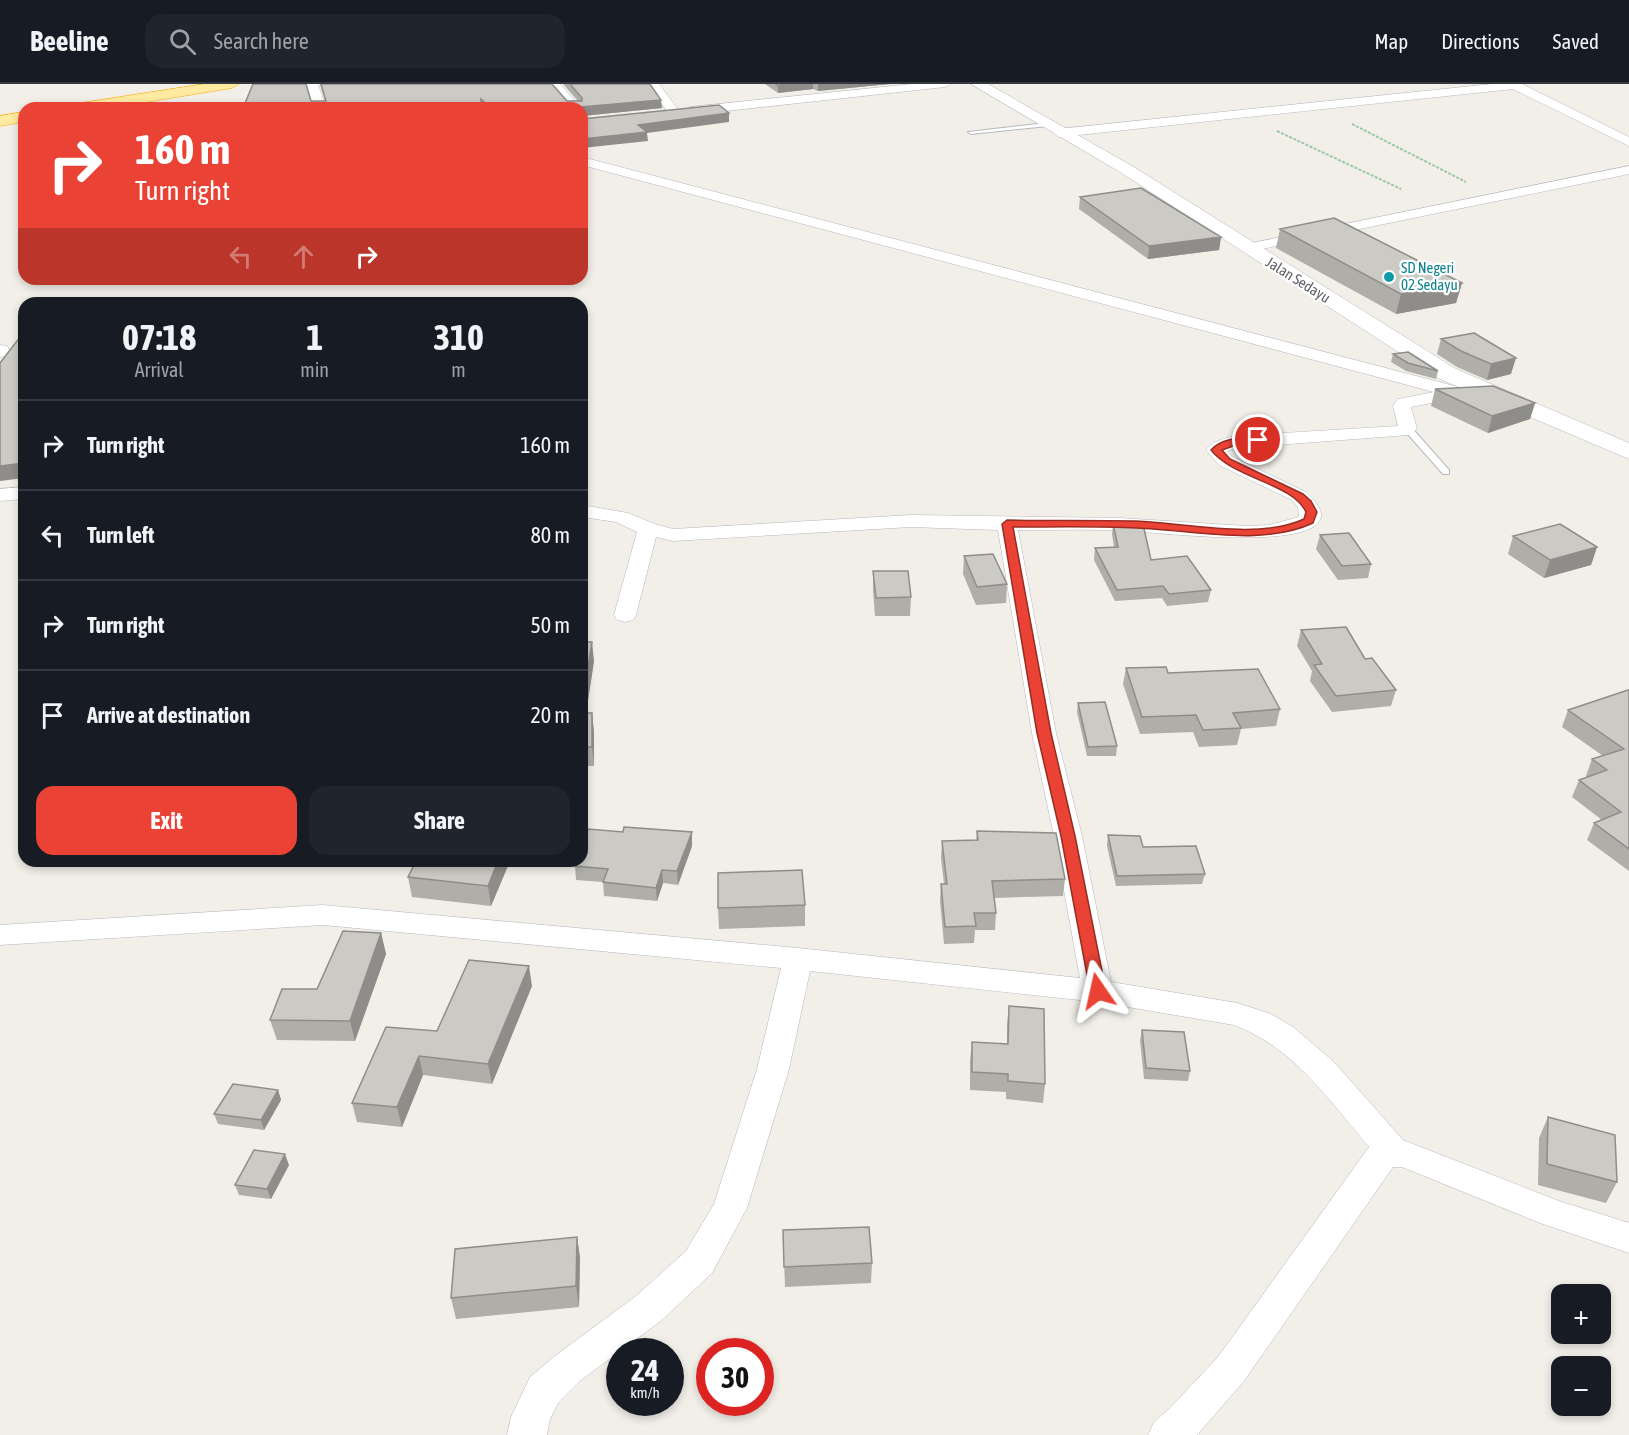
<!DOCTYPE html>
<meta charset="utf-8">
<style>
:root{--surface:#171b24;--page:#20242c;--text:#f1f3f6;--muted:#9ea1a6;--line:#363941;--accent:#ea4335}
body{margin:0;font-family:"Asap Condensed",sans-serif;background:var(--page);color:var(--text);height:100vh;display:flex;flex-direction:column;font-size:22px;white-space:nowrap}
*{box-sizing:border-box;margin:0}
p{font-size:20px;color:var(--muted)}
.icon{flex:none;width:33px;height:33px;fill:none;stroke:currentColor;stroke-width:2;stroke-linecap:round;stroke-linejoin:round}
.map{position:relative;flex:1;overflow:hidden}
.sheet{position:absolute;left:18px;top:213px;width:570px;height:570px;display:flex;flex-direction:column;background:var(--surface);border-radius:18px;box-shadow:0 3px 9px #0003}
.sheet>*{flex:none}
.banner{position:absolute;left:18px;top:18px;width:570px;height:183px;border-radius:18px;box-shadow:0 3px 9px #0003;background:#ea4335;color:#fff;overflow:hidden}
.tools{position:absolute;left:1551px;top:1200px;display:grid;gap:12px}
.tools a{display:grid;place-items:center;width:60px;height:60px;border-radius:12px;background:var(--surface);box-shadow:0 3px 9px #0003;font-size:30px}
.speed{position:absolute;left:606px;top:1254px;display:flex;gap:12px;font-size:30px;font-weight:700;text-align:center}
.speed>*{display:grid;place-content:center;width:78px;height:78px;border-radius:50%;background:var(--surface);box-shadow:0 3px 9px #0003;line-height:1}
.speed small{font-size:15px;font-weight:400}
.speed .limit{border:9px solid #d22;background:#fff;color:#111}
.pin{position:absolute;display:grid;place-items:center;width:51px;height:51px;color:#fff;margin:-26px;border:3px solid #fff;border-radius:50%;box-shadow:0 2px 6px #0007}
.me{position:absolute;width:66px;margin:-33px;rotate:349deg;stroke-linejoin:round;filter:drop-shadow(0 0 4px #0008)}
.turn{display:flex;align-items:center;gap:21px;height:126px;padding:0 18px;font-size:27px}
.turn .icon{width:78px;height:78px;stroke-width:2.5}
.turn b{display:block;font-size:42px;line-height:51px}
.lanes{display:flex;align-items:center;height:57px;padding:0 18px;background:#0003;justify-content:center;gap:30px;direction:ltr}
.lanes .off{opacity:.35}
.eta{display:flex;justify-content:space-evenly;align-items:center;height:102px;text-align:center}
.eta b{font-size:36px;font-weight:700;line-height:42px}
.primary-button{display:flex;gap:12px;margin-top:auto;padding:12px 18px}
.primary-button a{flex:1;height:69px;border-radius:18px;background:var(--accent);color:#fff;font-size:24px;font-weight:700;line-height:69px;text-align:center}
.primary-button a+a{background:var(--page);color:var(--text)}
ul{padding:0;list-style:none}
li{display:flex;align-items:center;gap:18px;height:90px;padding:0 18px;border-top:2px solid var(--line)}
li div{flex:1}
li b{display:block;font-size:22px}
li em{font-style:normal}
header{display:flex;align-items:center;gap:36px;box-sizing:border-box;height:84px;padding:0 30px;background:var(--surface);border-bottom:2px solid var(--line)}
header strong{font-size:28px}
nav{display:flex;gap:33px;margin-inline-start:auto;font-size:21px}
.search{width:420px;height:54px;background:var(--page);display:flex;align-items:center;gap:15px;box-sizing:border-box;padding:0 21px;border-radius:18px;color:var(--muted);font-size:22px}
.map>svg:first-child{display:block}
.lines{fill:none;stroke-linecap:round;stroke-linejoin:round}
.service-casing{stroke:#b5b8bc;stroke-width:2}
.minor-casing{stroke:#b5b8bc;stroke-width:1}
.tertiary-casing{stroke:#b5b8bc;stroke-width:1}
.trunk-casing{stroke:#f9ab00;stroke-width:1}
.path{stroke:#9cc7a9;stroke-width:2;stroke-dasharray:3 1.5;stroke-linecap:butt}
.service{fill:#fff;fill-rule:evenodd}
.minor{fill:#fff;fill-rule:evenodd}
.tertiary{fill:#fff;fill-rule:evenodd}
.trunk{fill:#feeaa1;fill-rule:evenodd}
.wall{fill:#afaea9}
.shaded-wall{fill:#8f8d8a}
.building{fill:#cccac5;stroke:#8f8d8a;stroke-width:1.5}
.route{fill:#ea4335;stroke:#982c22;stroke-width:1.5}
.culture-dot{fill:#0f9aa8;stroke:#fff;stroke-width:2}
.labels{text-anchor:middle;stroke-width:4.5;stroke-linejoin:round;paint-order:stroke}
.far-culture-label{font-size:15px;fill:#0d838f;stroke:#fff;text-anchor:start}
.far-street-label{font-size:15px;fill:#5f6368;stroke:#fff}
</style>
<header>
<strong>Beeline</strong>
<div class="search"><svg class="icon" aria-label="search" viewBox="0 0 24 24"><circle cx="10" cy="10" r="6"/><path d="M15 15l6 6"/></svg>Search here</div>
<nav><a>Map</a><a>Directions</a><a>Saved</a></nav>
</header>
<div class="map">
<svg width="1629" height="1351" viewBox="0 0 1629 1351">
<rect width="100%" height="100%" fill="#f1efe8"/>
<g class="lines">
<g class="service-casing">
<path id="service" d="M1046,39L1048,42L971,50L968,48Z
M1408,342L1411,343L1449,386V390H1443L1405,347V343Z"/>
</g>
<g class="minor-casing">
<path id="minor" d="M306,0H318L326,24H314Z
M548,0H560L581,24H569Z
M647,0H659L680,28L678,31H670Z
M912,0H951L945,3L690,31L684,27L690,23Z
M1492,0H1522L1629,53V62L1513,5L1059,53L1053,49L1059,45Z
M582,73L1458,303H1472L1475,307L1472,311L1411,323L1417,345L1409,351L1236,364L1227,367L1233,373L1306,408C1381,476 1153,448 1133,447C1095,445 1057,446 1018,446L1056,649L1082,752L1111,898L1237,919L1271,930L1293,943L1334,978L1403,1056L1559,1117L1629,1139V1169L1540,1139L1402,1083H1393L1244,1297L1197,1351H1148L1154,1338L1169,1325L1218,1273L1369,1063C1330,1017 1293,963 1234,941L1098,918L810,887L789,985L747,1124L712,1189L662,1236L581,1296L558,1319L550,1335L547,1351H507L511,1333L530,1293L555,1272L636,1212L686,1167L714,1120L757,985L781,884L323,841L0,861V841L323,821L798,864L1080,894L1054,752L1032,649L998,446L911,443L673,457L656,453L636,531L633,536L625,538L617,536L614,531L637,448L616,438L582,433V421L628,429L655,440L673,445L911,431L1120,434L1247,442L1269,441L1299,433L1298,423L1292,416L1219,381L1206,366C1213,356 1224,355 1235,352L1398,342L1393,322L1398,315L1434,308L582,81Z
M1629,82V90L1247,168L1240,164L1247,160Z
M0,261L7,262L9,266L6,272L0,273Z
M24,403V415L0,417V405Z"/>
</g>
<g class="tertiary-casing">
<path id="tertiary" d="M971,0H988L1132,82L1456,285L1629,359V375L1440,295L1120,88Z"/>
</g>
<g class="trunk-casing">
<path id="trunk" d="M204,0H239L232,4L110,24H73L81,19Z
M24,28V38L0,42V32Z"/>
</g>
<path class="path" d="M1352,40L1466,98
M1277,47L1401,105"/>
<use href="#service" class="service"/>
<use href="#minor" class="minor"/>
<use href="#tertiary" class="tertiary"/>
<use href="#trunk" class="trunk"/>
</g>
<path class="wall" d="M320,0H552L567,17H578L563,0H650L662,24L582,32V24H243L311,17H325Z
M765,0H890L818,7L813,5L778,9Z
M1080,113L1221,153L1219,166L1148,175L1079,125Z
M1280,145L1462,199L1456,219L1396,230L1276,164Z
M1441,255L1511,290L1487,296L1457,283L1437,270Z
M1393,270L1438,287L1436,295L1406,287L1391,278Z
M1435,305L1535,319L1530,335L1488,349L1431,322Z
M1113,439L1151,476L1211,506L1208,518L1167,522L1162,514L1115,517L1094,476L1095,464L1114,463L1112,450Z
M1320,451L1371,480L1368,494L1338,496L1316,465Z
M1513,452L1597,463L1591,481L1544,494L1508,470Z
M964,472L1007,500L1006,519L976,521L963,490Z
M873,487L911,513L910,532H875L873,506Z
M1301,546L1365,575L1396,606L1391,622L1332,628L1310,597L1312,587L1297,562Z
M582,558L594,577L586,629H592L594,649V682H582Z
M1126,584L1168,589L1280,625L1276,642L1241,645L1237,661L1199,663L1193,648L1140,650L1123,600Z
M1629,606V787L1587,756L1594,739L1602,736L1572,713L1579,696L1587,693L1586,692L1592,675L1603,672L1562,643L1568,626Z
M1078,619L1117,662L1116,672H1087L1077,628Z
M977,747L1065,795L1063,812L994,814L996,829L995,846H975L974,859L944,860L940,817L941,800H944L941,774L942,757H976Z
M1108,751L1143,763L1205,790L1202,800L1116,802L1107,762Z
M692,762L678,801L663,799L657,817L604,812L603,798L576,796L575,782Z
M510,777L491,822L412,813L408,793Z
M805,821V842L719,845L718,824Z
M381,849L386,870L355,957L277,956L270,936L317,905Z
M532,902L492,1000L423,991L402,1043L357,1038L352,1019L437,947Z
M1009,922L1045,1000L1043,1019L1006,1015V1008L970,1006V976L972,958L1007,960V940Z
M1142,946L1190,987L1188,997L1144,995L1140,956Z
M278,1006L281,1016L264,1046L218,1040L214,1030Z
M1548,1033L1617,1098L1606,1119L1538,1101L1539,1054Z
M289,1081L271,1115L239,1111L235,1101Z
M783,1146L872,1179L871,1199L785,1203Z
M577,1153L580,1174L579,1223L456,1235L451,1214Z"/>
<path class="shaded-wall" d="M793,0H813V5L778,9V2Z
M818,0H890L818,7Z
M661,16L662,24L582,32V24L581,23Z
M729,29V38L647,49L648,57L582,64V55L638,41Z
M1221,153L1219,166L1148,175L1149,162Z
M1462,199L1456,219L1396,230L1401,210Z
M1516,274L1511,290L1487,296L1491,280Z
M1535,319L1530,335L1488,349L1492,332Z
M24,379V394L0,397V382Z
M1597,463L1591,481L1544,494L1550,476Z
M592,558L594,577L583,649L582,620Z
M592,629L594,649V682L592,663Z
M692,748V762L678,801L677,787Z
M498,777H510L491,822L488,802Z
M662,786L663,799L657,817L656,804Z
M381,849L386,870L355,957L350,937Z
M529,882L532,902L492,1000L488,980Z
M419,972L423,991L402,1043L397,1023Z
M278,1006L281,1016L264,1046L261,1036Z
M285,1070L289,1081L271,1115L267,1105Z
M577,1153L580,1174L579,1223L576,1202Z"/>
<path class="building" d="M253,0H306L311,17H326L321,0H552L567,17H582V14L570,0H650L661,16L581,23V24H491L481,15V24H243Z
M776,0H793L778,2Z
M719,21L729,29L638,41L647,48L582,55V35Z
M1141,104L1221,153L1149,162L1080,113Z
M1334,134L1462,199L1401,210L1280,145Z
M24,248V379L0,382V279Z
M1474,249L1516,274L1491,280L1461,267L1441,255Z
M1408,268L1438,287L1408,279L1393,270Z
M1493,302L1535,319L1492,332L1435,305Z
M1113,439L1143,440L1151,476L1187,472L1211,506L1169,510L1163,502L1117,506L1095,464L1118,463Z
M1560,440L1597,463L1550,476L1513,452Z
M1349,449L1371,480L1342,482L1320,451Z
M993,470L1007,500L977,503L964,472Z
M873,487H908L911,513L876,514Z
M1346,543L1365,575L1372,574L1396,606L1336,612L1314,581L1322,580L1301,546Z
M582,558H592L582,620Z
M1166,583L1168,589L1258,585L1280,625L1233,629L1241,644L1203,646L1196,631L1142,633L1126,584Z
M1628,606H1629V765L1594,739L1621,728L1579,696L1607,686L1592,675L1624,665L1568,626Z
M1105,618L1117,662L1088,663L1078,619Z
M582,629H592V663H582Z
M624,743L692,748L677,787L662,786L656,804L603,798L608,785L575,782L577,777H582V763L588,745L623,748Z
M977,747L1056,749L1065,795L992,797L996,829H974L976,842L945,843L941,800H947L942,757L978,756Z
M1108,751L1140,752L1143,763L1196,762L1205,790L1117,792Z
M416,777H498L488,802L408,793Z
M802,786L805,821L718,824V789Z
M343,847L381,849L350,937L270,936L282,905H317Z
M469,876L529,882L488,980L419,972L397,1023L352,1019L386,943L437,947Z
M1009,922L1044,925L1045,1000L1008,997V990L972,988V958L1008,960Z
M1142,946L1184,948L1190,987L1146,984Z
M233,1000L278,1006L261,1036L214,1030Z
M1548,1033L1615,1051L1617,1098L1547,1080Z
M254,1066L285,1070L267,1105L235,1101Z
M869,1143L872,1179L784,1183L783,1146Z
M577,1153L576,1202L451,1214L455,1165Z"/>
<path class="route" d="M1258,353L1262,354V359L1236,361L1222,366L1230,375L1303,410L1311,417L1317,428L1313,439C1261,463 1193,446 1137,444C1096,442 1054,443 1013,443L1051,649L1075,752L1106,907L1104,911H1092L1090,907L1061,752L1037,649L1002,440L1007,436C1050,437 1093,436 1136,437C1186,439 1259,456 1304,435L1306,428C1292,399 1234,395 1211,366C1222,353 1242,354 1258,353Z"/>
<circle class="culture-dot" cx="1389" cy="193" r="6"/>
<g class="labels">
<g class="far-culture-label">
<text x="1401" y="189">SD Negeri<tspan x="1401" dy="17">02 Sedayu</tspan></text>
</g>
<g class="far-street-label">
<text transform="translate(1298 196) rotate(32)" y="5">Jalan Sedayu</text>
</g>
</g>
</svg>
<div class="tools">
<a>+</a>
<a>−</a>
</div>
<div class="speed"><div>24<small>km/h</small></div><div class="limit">30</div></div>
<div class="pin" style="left:1258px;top:356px;background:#d93025"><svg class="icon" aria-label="arrive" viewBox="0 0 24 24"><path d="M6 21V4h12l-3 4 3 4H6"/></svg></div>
<svg class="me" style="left:1098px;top:907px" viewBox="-20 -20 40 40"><path d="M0-17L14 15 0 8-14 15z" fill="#ea4335" stroke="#fff" stroke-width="4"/></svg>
<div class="banner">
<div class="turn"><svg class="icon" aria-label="right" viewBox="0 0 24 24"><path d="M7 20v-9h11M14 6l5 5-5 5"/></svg><div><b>160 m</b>Turn right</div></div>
<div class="lanes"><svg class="icon off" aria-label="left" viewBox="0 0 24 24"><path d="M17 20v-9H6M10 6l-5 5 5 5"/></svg><svg class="icon off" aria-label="ahead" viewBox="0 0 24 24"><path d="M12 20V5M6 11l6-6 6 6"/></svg><svg class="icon" aria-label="right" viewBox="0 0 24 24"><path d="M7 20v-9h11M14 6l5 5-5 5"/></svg></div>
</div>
<section class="sheet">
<div class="eta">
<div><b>07:18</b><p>Arrival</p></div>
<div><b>1</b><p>min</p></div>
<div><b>310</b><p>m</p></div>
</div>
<ul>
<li><svg class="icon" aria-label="right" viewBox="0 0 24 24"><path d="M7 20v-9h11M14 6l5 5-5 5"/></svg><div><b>Turn right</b></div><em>160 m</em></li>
<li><svg class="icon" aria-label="left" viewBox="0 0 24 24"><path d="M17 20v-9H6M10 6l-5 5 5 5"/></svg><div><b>Turn left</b></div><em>80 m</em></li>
<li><svg class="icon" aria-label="right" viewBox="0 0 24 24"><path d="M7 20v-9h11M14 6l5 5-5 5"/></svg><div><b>Turn right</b></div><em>50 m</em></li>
<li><svg class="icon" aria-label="arrive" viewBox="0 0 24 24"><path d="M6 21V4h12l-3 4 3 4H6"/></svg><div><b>Arrive at destination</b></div><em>20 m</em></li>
</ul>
<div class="primary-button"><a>Exit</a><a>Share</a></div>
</section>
</div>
